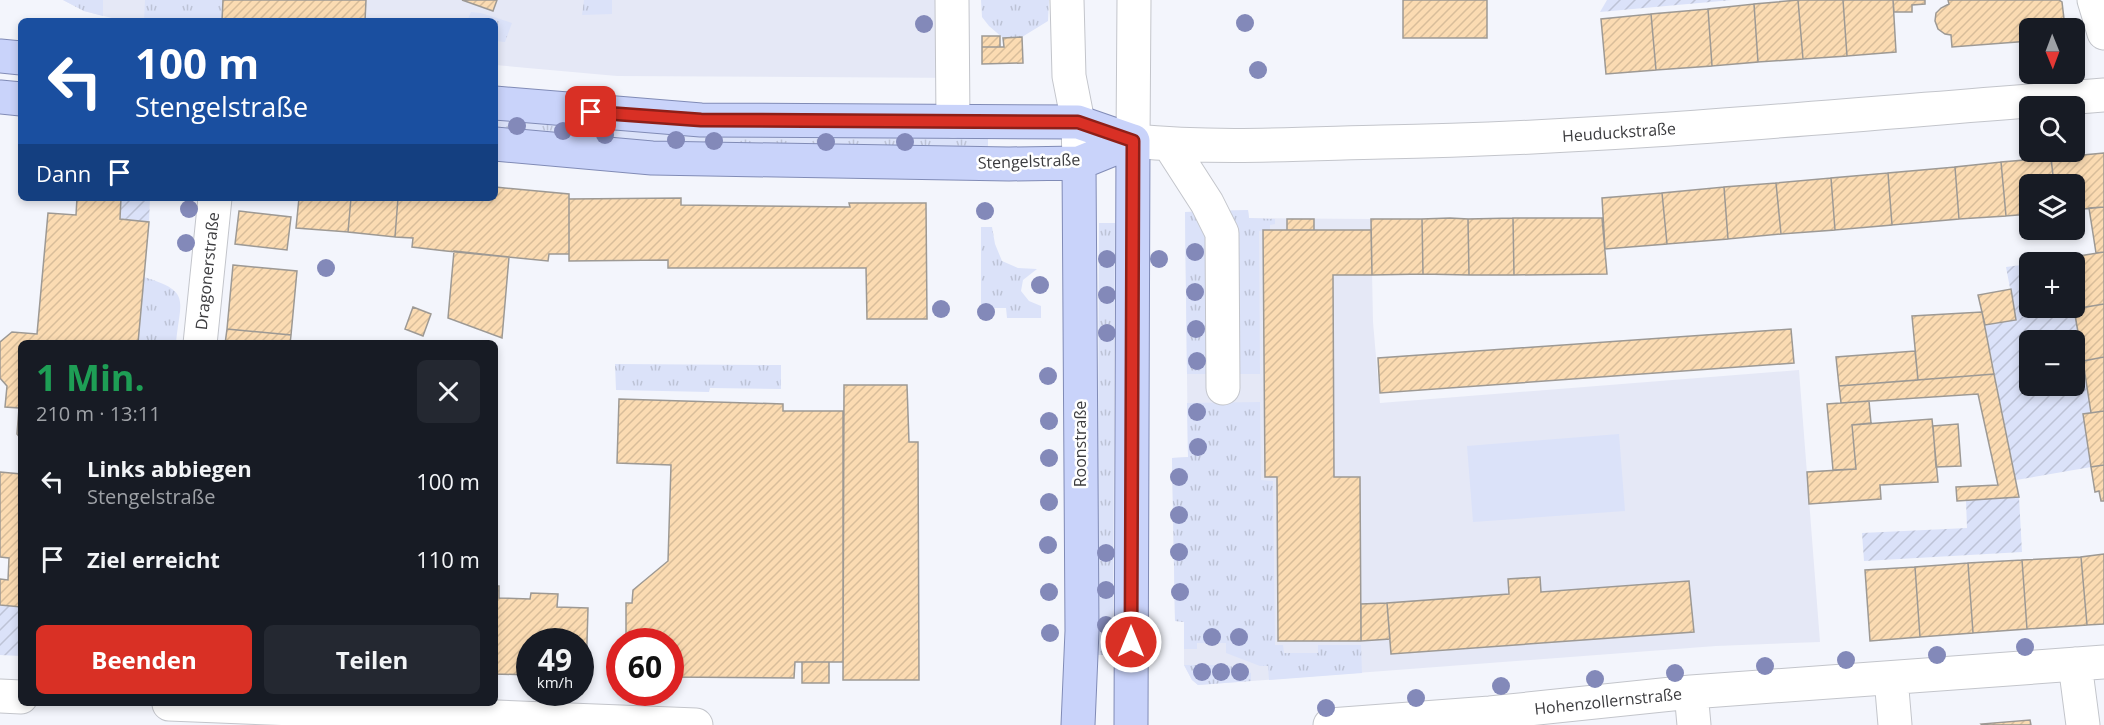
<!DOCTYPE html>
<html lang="de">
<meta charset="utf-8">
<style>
:root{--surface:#171b24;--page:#242831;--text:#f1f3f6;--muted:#9ea1a6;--accent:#d93025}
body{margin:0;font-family:"Open Sans",sans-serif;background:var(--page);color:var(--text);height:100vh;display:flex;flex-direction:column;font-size:22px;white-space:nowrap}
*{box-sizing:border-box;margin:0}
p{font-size:20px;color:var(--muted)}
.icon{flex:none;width:33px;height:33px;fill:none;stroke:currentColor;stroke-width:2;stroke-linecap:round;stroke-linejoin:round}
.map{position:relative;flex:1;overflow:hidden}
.sheet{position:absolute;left:18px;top:340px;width:480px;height:366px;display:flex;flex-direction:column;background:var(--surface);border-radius:9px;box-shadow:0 3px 9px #0003}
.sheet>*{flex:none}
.banner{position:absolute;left:18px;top:18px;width:480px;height:183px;border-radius:9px;box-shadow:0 3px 9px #0003;background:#1a4fa0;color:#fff;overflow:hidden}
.needle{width:39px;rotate:179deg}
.fabs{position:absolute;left:2019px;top:18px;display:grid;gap:12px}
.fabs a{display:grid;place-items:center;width:66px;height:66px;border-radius:9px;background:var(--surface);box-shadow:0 3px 9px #0003;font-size:30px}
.speed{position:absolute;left:516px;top:628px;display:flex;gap:12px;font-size:30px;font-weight:700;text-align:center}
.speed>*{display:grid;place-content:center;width:78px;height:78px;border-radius:50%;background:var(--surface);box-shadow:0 3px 9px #0003;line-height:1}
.speed small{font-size:15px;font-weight:400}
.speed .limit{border:9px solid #d22;background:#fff;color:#111}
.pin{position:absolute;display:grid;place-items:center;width:51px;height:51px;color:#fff;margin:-26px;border-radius:12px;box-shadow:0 3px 9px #0006}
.me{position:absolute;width:66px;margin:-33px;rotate:0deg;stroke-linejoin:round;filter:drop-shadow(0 0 4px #0008)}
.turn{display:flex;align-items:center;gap:21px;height:126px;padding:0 18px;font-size:27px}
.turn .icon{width:78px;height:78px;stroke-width:2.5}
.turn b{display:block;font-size:42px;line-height:51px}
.then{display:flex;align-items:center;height:57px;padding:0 18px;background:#0003;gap:12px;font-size:22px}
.round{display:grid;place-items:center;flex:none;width:63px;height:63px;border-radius:9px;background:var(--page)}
.head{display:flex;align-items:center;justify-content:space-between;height:102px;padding:0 18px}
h1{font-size:36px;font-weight:700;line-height:45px;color:#1e9e55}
.cta{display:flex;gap:12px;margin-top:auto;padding:12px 18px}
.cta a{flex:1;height:69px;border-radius:9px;background:var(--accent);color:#fff;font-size:24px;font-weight:700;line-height:69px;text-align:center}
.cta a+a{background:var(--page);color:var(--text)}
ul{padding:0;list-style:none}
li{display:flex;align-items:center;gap:18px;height:78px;padding:0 18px}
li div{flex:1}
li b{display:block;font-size:22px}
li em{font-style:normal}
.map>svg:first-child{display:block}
.built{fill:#e5e8f6}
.grass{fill:url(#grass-tufts)}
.garden{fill:url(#garden-furrows);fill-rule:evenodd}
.pitch{fill:#dbe2f9}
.building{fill:url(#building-hatch);stroke:#9d9994;stroke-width:1.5}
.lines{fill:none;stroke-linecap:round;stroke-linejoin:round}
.minor-casing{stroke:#c3c5cb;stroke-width:35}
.major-casing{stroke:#808bb6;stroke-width:35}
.minor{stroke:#fff;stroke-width:33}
.major{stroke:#c9d3fa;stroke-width:33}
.tree{fill:#8389b9}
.route-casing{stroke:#8d1f18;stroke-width:15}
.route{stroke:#d93025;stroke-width:10}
.labels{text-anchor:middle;stroke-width:5;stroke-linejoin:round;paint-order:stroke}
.street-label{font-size:16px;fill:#3c3c3f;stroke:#fff}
</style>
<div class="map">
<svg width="2104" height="725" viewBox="0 0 2104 725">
<defs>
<pattern id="grass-tufts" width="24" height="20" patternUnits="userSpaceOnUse" patternTransform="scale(1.5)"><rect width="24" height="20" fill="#dbe2f9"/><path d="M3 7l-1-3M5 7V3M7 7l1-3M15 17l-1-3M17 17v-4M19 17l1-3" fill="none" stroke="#bdc3d6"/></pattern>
<pattern id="garden-furrows" width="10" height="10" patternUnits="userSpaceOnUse" patternTransform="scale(1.5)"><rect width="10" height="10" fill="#dbe2f9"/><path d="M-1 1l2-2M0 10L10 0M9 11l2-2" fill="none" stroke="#bdc3d6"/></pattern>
<pattern id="building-hatch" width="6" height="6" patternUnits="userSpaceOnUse" patternTransform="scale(1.5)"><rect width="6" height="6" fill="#fbdbb2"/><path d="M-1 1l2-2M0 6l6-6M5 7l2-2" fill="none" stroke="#d8bd9a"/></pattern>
</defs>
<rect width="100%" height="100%" fill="#f3f5fc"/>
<path class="built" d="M63,0H968L969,78L617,76L495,65V21H124L84,11Z
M1248,210L1249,218L1371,219L1373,322L1380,403L1799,370L1820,642L1716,646L1198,685L1192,680L1184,665V622L1175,621L1172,458L1188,457L1185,212Z"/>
<path class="grass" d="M63,0H103V16L84,11Z
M145,0H223L222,21H144Z
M584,0H612V14L582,15Z
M981,0H1049L1048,21L1022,37L1003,38L989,26L982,17Z
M471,12L481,13L512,23L505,42L495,41V21H467Z
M495,119L700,136L988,137V148L627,141L495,129Z
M1248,210L1249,218L1275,219V224L1270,225V230L1259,231L1260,374H1187L1185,212Z
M1099,223H1115L1113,655H1097Z
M981,227H992L995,244L1002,261L1018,268L1037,269L1023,280L1021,291L1029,301L1041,306V318H1007L1006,308H991V319L981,318Z
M144,277C192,292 180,299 176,343H138Z
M615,364L781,365V389L710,388L709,392L616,390Z
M1260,402L1261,480L1273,481L1275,645H1283L1284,653H1318V645H1361L1362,673L1269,680L1268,666H1260L1226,653V643H1197V649H1184V622L1175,621L1172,458L1188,457L1187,403Z
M1184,665H1227L1251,673V681L1198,685L1192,680Z"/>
<path class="garden" d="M1607,0H1732L1600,12Z
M121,198H150L149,222L120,219Z
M2029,264L2030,308H2074L2091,413L2083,415L2091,467L2016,480L1985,325L2016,319L2006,267ZM2030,340H2074V386H2030Z
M2019,497L2022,552L1864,561L1862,533L1967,528L1966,500Z
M0,605L21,607V656L0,655Z"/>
<path class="pitch" d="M1619,434L1625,511L1473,522L1467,446Z"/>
<path class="building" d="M223,0H366L365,21H222Z
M462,0H497L493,11Z
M1403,0H1487V38H1403Z
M1798,0H1843L1847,56L1803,59Z
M1798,0L1803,59L1758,62L1754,4Z
M1843,0H1893L1896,52L1847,56Z
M1893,0H1925V4L1912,5V12H1894Z
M1948,0H2059L2062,2L2064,19L2056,28H2030V41L1952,47L1951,35L1945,34L1938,29L1935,21L1936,13L1941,8L1949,4Z
M1754,4L1758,62L1712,66L1708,9Z
M1708,9L1712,66L1656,70L1651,14Z
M1651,14L1656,70L1606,74L1601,19Z
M982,36H1000V47H982Z
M1022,37L1023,63L982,64V47H1004L1003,38Z
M2104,153V207L2074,210V184H2054L2051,158Z
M2051,158L2054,184H2030V214L2006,216L2001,162Z
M2001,162L2006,216L1959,219L1955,167Z
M1955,167L1959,219L1892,225L1888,173Z
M1888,173L1892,225L1835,230L1831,178Z
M1831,178L1835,230L1781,234L1776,183Z
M1776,183L1781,234L1728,239L1724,187Z
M495,187L569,194V254H549L548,261L446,251L412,247L413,238L395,237L398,198H495Z
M1724,187L1728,239L1667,244L1662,193Z
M1662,193L1667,244L1605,249L1602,198Z
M77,198H121L120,219L149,222L138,343L140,344H21V439L17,434L19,408L5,407L7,386L0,378V342L12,332L37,334L48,213L76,215Z
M299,198H351L348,232L296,228Z
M351,198H398L395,237L348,232Z
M681,198V205L850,207L849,203H926L927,319H867L866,268H668V260L569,261V199Z
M2104,207V252L2096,253L2089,208Z
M239,211L291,217L287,250L235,244Z
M1450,218L1468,219L1469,275L1423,274L1422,219Z
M1513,218H1602L1607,274L1514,275Z
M1513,218L1514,275H1469L1468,219Z
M1287,219H1314V230H1287Z
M1371,219H1422L1423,274L1372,275Z
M1263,230H1371L1372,275H1333L1334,477H1360L1361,641H1278L1277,477H1265Z
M454,251L509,257L502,338L448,318Z
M2104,252V304L2074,309V262H2067L2066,258Z
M233,265L297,271L291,335L227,329Z
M2011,289L2016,320L1985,325L1978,295Z
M2104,304V357L2083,361L2074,309Z
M413,307L431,314L423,336L405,329Z
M1982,312L1994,374L1918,380L1912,316Z
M227,329L291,335L290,344H225Z
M1791,329L1794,363L1380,393L1378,358Z
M1915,351L1918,380L1839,386L1836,357Z
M2104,357V411L2091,413L2083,361Z
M1994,374L2019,497L1957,501L1956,487L1998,485L1978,394L1841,403L1839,386Z
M844,385H907L909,442H918L919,680H843Z
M619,399L783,404V411H843V662H795L794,678L670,677V642H626V603H632L633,590L668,561L671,465L617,463Z
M1869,401L1871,423L1852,425L1856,469L1833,470L1827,404Z
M2104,411V465L2091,467L2083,414Z
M1932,419L1938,482L1880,485L1881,499L1809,504L1807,472L1856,469L1852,425Z
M1958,424L1961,466L1936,467L1933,426Z
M2104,465V501H2101L2099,491L2095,492L2091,467Z
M0,472L21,474V607L0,605V579L8,580L9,558L0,557Z
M2104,554V624L2087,625L2081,557Z
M2081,557L2087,625L2027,629L2022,560Z
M2022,560L2027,629L1973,633L1968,563Z
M1968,563L1973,633L1920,637L1915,567Z
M1915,567L1920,637L1870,641L1865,570Z
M1540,577L1541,592L1689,581L1694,632L1391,654L1387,603L1509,594L1508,579Z
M495,586H499V598L530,599L531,593L558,594L557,607L588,608L586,676H580V642H530V675L495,674Z
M1387,603L1390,639L1361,641V604Z
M802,662H829V683H802Z
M2030,720L2031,725H1982L1981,724Z"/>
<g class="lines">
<g class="minor-casing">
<path id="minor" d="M952,0L953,121
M1067,0L1069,76L1078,122L1079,163
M1134,0L1133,141C1215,149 1300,144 1382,142C1623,138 1864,113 2104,95
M2094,0L2104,33
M1169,144L1207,203L1222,233L1223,388
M200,344L215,198
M2075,664L2083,725
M1891,678L1895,725
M1691,692L1694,725
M0,696L21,697
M169,704L696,725
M1330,725L1490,713L1691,692L2104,662"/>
</g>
<g class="major-casing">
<path id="major" d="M0,56L21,58
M0,97L21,99
M495,103L701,120L1078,122L1133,141
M495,144L652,158L1009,164L1079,163L1133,141
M1078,725L1082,631L1079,163
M1131,725L1133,141"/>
</g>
<use href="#minor" class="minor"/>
<use href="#major" class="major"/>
</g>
<g class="tree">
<circle cx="1245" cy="23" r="9"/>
<circle cx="924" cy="24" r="9"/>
<circle cx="1258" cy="70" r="9"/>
<circle cx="517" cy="126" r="9"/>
<circle cx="563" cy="131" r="9"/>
<circle cx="605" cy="135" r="9"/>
<circle cx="676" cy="140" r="9"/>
<circle cx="714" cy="141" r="9"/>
<circle cx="826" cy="142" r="9"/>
<circle cx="905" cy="142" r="9"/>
<circle cx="189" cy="209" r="9"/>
<circle cx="985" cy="211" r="9"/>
<circle cx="186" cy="243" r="9"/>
<circle cx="1195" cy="252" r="9"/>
<circle cx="1107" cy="259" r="9"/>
<circle cx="1159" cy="259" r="9"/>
<circle cx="326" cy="268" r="9"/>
<circle cx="1040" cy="285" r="9"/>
<circle cx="1195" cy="292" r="9"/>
<circle cx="1107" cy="295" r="9"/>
<circle cx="941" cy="309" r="9"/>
<circle cx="986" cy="312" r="9"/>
<circle cx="1196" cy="329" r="9"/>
<circle cx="1107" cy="333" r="9"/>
<circle cx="1197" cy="361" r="9"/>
<circle cx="1048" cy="376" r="9"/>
<circle cx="1197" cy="412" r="9"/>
<circle cx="1049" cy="421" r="9"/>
<circle cx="1198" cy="447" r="9"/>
<circle cx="1049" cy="458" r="9"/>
<circle cx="1179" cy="477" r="9"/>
<circle cx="1049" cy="502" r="9"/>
<circle cx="1179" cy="515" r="9"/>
<circle cx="1048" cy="545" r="9"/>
<circle cx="1179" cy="552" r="9"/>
<circle cx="1106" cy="553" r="9"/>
<circle cx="1106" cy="590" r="9"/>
<circle cx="1049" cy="592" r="9"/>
<circle cx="1180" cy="592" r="9"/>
<circle cx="1106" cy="625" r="9"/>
<circle cx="1050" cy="633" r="9"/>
<circle cx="1212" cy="637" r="9"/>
<circle cx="1239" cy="637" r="9"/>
<circle cx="2025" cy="647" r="9"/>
<circle cx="1937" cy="655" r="9"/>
<circle cx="1846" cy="660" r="9"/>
<circle cx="1765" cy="666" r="9"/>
<circle cx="1202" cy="672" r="9"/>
<circle cx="1221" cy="672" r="9"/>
<circle cx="1240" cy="672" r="9"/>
<circle cx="1675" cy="673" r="9"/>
<circle cx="1595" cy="679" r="9"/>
<circle cx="1501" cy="686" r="9"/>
<circle cx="1416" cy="698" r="9"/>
<circle cx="1326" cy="708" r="9"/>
</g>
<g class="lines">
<g class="route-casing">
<path id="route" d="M591,112L701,120L1078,122L1133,141L1131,642"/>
</g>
<use href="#route" class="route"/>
</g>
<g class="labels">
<g class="street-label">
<text transform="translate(1619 132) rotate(-4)" y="6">Heuduckstraße</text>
<text transform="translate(1029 161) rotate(-2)" y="6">Stengelstraße</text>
<text transform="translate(207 271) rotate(-84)" y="6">Dragonerstraße</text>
<text transform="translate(1080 444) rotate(-90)" y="6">Roonstraße</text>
<text transform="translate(1608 701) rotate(-6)" y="6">Hohenzollernstraße</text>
</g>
</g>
</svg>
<div class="fabs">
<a><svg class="needle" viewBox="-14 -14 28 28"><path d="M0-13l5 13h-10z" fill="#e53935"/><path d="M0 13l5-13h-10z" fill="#9ea1a6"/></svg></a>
<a><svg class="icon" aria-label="search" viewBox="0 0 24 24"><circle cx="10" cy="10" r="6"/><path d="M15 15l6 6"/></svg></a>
<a><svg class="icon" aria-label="layers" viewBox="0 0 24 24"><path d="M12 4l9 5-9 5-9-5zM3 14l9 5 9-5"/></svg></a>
<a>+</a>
<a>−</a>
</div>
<div class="speed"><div>49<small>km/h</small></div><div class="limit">60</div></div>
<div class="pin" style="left:591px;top:112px;background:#d93025"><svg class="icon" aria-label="arrive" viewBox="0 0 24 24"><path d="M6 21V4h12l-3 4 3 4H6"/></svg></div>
<svg class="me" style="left:1131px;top:642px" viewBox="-20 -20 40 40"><circle r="17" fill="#d93025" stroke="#fff" stroke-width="3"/><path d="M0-11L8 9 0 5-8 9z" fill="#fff"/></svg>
<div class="banner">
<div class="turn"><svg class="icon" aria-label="left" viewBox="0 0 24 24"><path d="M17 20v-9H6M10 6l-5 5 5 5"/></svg><div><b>100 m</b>Stengelstraße</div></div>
<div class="then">Dann<svg class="icon" aria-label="arrive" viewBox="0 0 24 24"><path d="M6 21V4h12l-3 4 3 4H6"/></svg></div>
</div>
<section class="sheet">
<div class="head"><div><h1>1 Min.</h1><p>210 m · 13:11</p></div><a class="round"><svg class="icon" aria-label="close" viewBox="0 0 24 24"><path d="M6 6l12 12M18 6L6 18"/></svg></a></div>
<ul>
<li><svg class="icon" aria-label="left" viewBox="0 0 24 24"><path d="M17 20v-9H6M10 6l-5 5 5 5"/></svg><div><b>Links abbiegen</b><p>Stengelstraße</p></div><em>100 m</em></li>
<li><svg class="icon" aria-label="arrive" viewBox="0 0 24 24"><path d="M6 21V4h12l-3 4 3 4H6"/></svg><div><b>Ziel erreicht</b></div><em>110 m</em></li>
</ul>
<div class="cta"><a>Beenden</a><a>Teilen</a></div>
</section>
</div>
